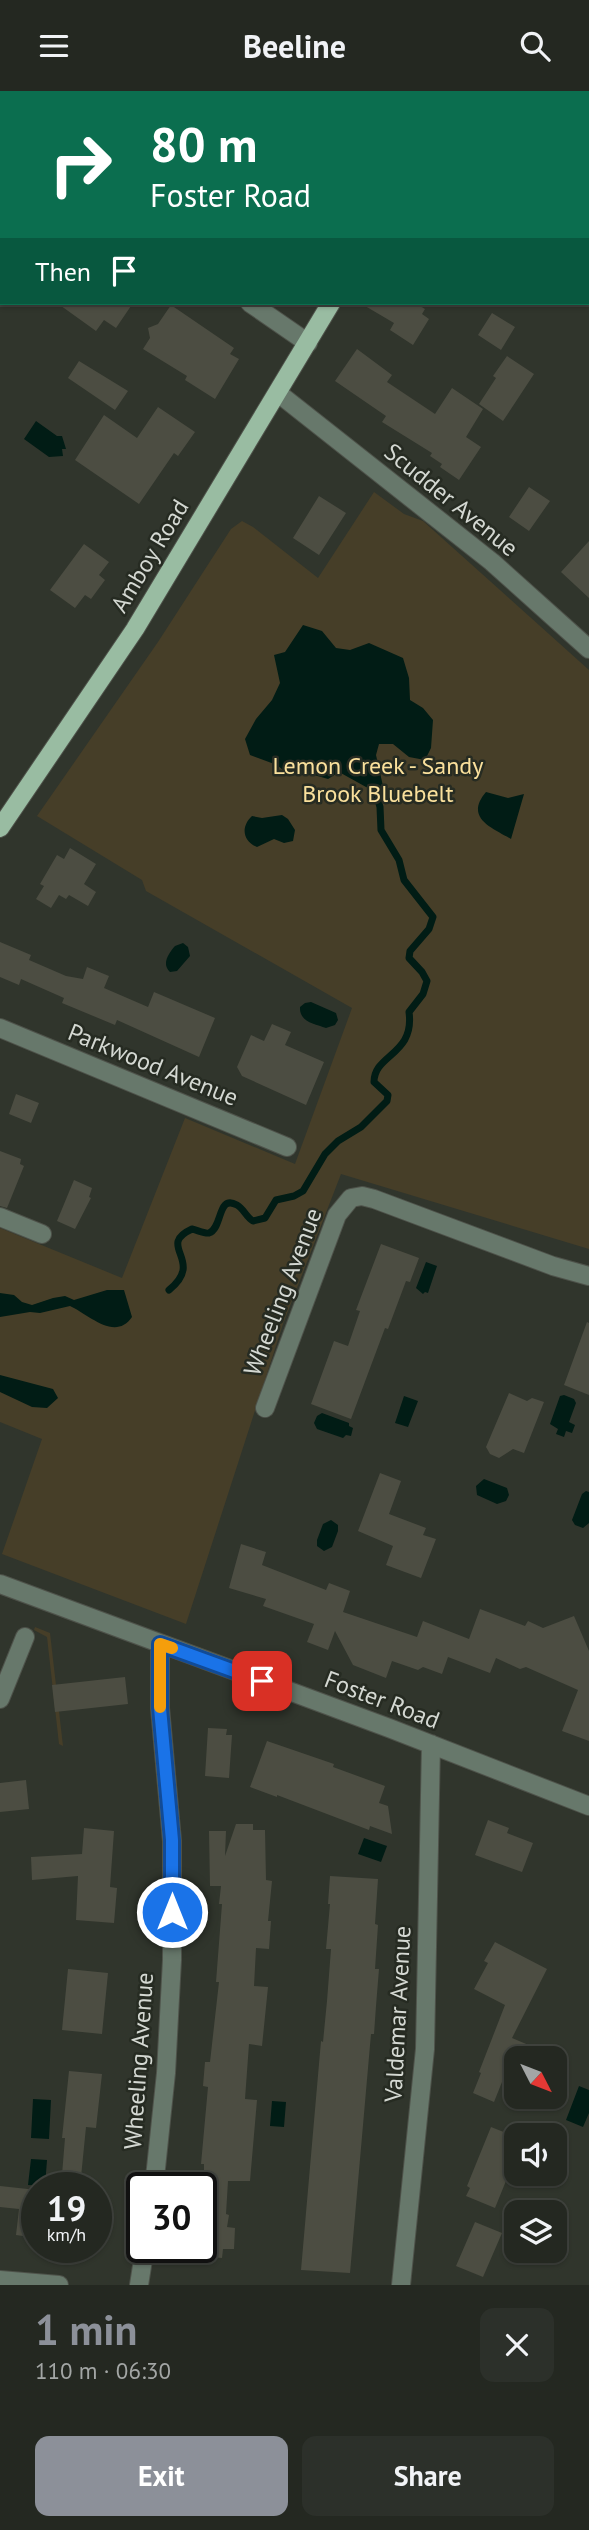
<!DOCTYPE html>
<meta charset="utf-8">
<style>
:root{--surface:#242821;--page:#2c302a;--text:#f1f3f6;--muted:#a3a6a5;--line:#41443f;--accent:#8c9099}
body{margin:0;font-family:"PT Sans",sans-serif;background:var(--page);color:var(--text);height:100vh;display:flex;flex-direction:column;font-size:26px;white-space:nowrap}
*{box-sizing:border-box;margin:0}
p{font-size:23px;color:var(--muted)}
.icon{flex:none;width:38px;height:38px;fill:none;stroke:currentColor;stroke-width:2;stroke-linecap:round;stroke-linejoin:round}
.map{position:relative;height:2194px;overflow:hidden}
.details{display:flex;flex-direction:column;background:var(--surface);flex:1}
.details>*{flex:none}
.top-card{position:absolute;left:0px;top:0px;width:590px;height:214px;box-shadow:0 2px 5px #0004,0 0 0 2px var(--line);background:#0b6e4f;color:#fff;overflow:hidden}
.needle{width:46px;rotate:132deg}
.tools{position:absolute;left:504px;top:1955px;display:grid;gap:14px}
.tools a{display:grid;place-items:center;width:63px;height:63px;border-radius:14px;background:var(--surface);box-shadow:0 2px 5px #0004,0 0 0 2px var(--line);font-size:35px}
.speed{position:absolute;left:21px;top:2081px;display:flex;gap:14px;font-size:35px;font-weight:700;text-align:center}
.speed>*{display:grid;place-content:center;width:91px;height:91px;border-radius:50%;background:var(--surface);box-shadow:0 2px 5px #0004,0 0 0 2px var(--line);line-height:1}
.speed small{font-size:18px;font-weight:400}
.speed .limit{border:4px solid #111;border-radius:10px;background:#fff;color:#111}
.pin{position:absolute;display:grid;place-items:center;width:60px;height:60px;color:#fff;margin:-30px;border-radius:14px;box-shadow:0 4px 10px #0006}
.me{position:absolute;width:77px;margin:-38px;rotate:0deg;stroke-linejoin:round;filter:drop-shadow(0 0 5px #0008)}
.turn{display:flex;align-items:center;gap:24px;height:147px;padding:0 35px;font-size:32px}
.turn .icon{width:91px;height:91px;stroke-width:2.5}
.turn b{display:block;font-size:49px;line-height:60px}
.then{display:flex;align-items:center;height:66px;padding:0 35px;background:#0003;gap:14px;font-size:26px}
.round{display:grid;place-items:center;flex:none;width:74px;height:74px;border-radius:14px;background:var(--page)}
.headline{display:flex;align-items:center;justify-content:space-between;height:119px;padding:0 35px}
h1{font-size:42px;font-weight:700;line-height:52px;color:var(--accent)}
.button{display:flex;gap:14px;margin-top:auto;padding:14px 35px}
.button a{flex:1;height:80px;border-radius:14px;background:var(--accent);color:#fff;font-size:28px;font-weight:700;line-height:80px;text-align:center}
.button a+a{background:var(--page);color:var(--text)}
header{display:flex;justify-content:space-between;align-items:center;height:91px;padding:0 35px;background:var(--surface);font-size:32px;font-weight:700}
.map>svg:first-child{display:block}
.green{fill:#463e28}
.water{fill:#011c15}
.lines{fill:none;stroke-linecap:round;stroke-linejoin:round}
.stream{stroke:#011c15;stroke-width:7}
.building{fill:#4c4d42}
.minor-casing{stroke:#4e524a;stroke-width:20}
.major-casing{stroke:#4e524a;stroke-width:20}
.minor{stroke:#67786b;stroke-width:18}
.major{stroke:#99bca2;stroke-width:18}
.route-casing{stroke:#114b97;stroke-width:18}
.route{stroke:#1a73e8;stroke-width:12}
.slow{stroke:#f59e0b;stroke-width:12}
.labels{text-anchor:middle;stroke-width:5;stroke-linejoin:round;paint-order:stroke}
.street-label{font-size:24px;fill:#d4d8d2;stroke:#262b22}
.park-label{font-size:24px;fill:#fae09c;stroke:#262b22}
</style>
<header><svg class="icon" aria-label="menu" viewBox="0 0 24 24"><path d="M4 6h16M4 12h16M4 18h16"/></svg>Beeline<svg class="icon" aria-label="search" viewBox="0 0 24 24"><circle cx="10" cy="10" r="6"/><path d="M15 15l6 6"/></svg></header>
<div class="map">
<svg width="589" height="2194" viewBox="0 0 589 2194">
<rect width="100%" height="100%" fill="#30352c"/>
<path class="green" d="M374,401L404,423L423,430L589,579V1158L341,1083L283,1233L186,1533L2,1463L42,1348L0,1331V1137L122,1187L185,1027L295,1073L352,917L146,800L142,789L37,725L158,551L231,438L242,430L253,436L318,487Z
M35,1536L50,1542L63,1655L59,1653L47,1546L34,1539Z"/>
<path class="water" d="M36,330L57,345H62L66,358H62L63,365L49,366L24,348Z
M303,534L322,540L336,557L350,559L369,552L403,567L409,587L410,609L423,617L433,629L431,657L425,669L409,666L393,653H379L376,664L383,695L375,699L366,696L339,681L328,688L314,684H289L277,674L250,664L245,648L256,628L272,609L280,592L274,564L285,561Z
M486,701L508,707L524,703L511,748C492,737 464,727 486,701Z
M282,724L288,728L295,739L293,750L284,752L274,748L257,756C242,750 241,735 252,725L262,727Z
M183,852L188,856L190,865L177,880L170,881C161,873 169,862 175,855Z
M311,911L336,922L338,929L335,934L326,937C315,933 299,931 300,916L305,912Z
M426,1171L437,1175L428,1202L425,1201L423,1203L416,1197Z
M107,1199H124L132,1226C115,1251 88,1223 70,1215L40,1222L30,1221L0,1226V1202L14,1204L22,1211L32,1214L53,1207L65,1205L74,1209Z
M0,1284L53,1298L58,1307L47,1317L32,1316L0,1301Z
M564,1304L574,1308L576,1312L569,1331L575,1334L572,1342L566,1340L564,1346L556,1343L558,1338L550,1333L560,1305Z
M404,1305L418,1310L408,1336L395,1332Z
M322,1322L349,1332V1335L353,1337L351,1345L346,1344L343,1347L317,1338L314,1332L317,1325Z
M484,1388L507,1397L509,1404L506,1410L497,1413L477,1404L476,1395Z
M586,1400L589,1401V1432L583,1437L575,1434L572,1429L582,1403Z
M331,1429L338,1434V1440L332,1456L324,1460L317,1455V1449L323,1433Z
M364,1747L387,1755L381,1771L358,1763Z
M579,1995L589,1999V2022L583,2036L566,2029Z
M33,2008L51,2009L49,2048L31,2047Z
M272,2010L286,2011L284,2036L270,2035Z
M31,2068L47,2069L45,2095L28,2094Z"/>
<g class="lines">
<path class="stream" d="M169,1199C206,1169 155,1155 192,1138C197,1139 205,1143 209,1142C223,1137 217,1103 237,1114C244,1118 246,1126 253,1130L265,1127L276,1109L294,1105L303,1100L325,1063L338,1050L361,1036L387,1010L388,1004L374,991C374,963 415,964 409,921L423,903L427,890L422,881L409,867L410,860L429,838L433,826L404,789L399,769L381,739L380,716L375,699"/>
</g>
<path class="building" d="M57,212H133L116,237L104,229L96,240Z
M360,212H415L425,218L422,223L429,228L413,254L390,239L394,232Z
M171,214L234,257L230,263L239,268L215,308L185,289L187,285L143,258L150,247L148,237L158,233Z
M492,222L515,236L501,259L478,244Z
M357,258L392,284L387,291L435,323L452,297L483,318L466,346L481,356L459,389L440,376L442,373L430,365L432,362L382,331L386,325L335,290Z
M507,265L534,283L503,330L479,313L496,287L493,285Z
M79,270L128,300L115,319L68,287Z
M158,316L195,341L178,365L174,362L139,413L75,369L104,324L137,347Z
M529,396L550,410L529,440L509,426Z
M319,405L346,422L319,464L293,447Z
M589,450V507L561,481Z
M84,453L109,471L99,484L105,489L91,508L85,504L75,517L50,499Z
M70,757L96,773L84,793L96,801L88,815L69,804L66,808L59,804L51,817L36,808L44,795L40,793L57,764L64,768Z
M0,851L31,864L29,869L66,885L83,888L87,876L109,885L104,897L148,916L154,901L215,927L199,966L117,929L115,934L62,912L64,907L21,888L19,894L0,886Z
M272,933L291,941L285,954L324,971L306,1014L242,985L237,976L251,944L264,950Z
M16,1003L39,1012L31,1032L9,1023Z
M0,1060L21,1068L20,1073L24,1075L7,1117L0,1115Z
M74,1089L92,1097L89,1106L91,1107L75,1138L57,1130Z
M381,1153L419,1167L410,1191L406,1190L388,1238L385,1237L351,1328L311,1313L334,1250L348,1255L360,1220L356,1219Z
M587,1231L589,1232V1304L564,1294Z
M509,1302L527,1310L532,1307L544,1311L524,1362L513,1358L499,1367L490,1363L486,1356Z
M380,1382L401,1390L389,1423L426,1437L423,1444L436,1448L421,1487L386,1474L393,1455L358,1440Z
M241,1453L266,1461L262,1474L326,1499L329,1492L350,1500L343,1521L417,1546L423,1530L469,1548L480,1518L525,1535L528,1530L543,1537L574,1525L589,1560V1650L562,1640L578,1599L526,1576L520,1578L496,1567L490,1582L448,1566L442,1583L423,1576L418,1579L392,1570L386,1587L353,1574L335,1540L328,1559L307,1551L314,1533L263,1515L266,1508L229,1497Z
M125,1586L128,1613L55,1621L52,1594Z
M208,1637L227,1638L226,1644H232L229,1687L205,1685Z
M267,1650L334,1673L333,1676L385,1695L379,1712L388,1715L392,1743L370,1735L369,1739L277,1704V1706L250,1696Z
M26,1689L29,1718L0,1721V1692Z
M488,1729L509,1737L507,1742L533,1752L522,1781L475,1764Z
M236,1733H253V1739H265L266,1789L272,1790L268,1830H271L269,1858L256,1857L254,1895L268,1896L262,1955L249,1953L245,2008L257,2009L250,2090H228L226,2123L229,2124L227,2136L235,2137L234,2158H223L222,2167L201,2165V2133H204L207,2098H204V2073H201L208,1996L203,1995L205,1971H210L219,1891H216L222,1813H219L221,1795H210L209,1740H226L225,1765Z
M84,1737L114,1740L110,1796L117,1797L114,1832L76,1829L78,1785L32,1789L31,1766L82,1763Z
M330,1785L378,1788L375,1833L378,1834L375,1878H379L376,1915L374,1943H371L350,2182L301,2179L321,1950L323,1951L327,1910L331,1858H326L330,1813H328Z
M495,1851L547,1878L512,1947L557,1966L516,1967V1996L502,1991L494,2011L473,2002L481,1982L479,1981L505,1914L474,1898L488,1872L484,1870Z
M68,1878L108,1882L102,1943L62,1939Z
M69,1980L102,1983L96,2037L86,2036L80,2096H61L65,2047H62Z
M491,2036L516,2046V2052L507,2073L512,2075L495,2117L466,2105L470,2097L467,2095Z
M0,2095L37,2099V2147L16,2144L19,2118L0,2116Z
M475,2131L502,2142L483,2186L456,2175Z"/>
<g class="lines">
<g class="minor-casing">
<path id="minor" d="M571,0L574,2
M0,2L1,0
M588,12L589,11
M0,40L2,42
M250,212L308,252
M278,302L492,471L589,558
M0,937L287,1056
M0,1126L42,1143
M265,1317L337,1124L351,1107L362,1105L374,1108L553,1175L589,1185
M0,1493L389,1637L589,1715
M0,1608L25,1546
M154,2096L166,1982L172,1869V1750L160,1617V1553
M0,2189L59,2194
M139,2194L145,2156
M401,2194L425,1958L431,1653"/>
</g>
<g class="major-casing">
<path id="major" d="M453,2L454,0
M0,737L135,538L331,212"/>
</g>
<use href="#minor" class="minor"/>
<use href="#major" class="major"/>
</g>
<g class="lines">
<g class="route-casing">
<path id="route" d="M172,1821V1749L160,1617V1553L262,1590"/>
</g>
<use href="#route" class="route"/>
<path class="slow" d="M160,1616V1553L172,1557"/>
</g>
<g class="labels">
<g class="street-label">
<text transform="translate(451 409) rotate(39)" y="8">Scudder Avenue</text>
<text transform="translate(150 465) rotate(-59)" y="8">Amboy Road</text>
<text transform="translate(153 974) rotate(22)" y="8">Parkwood Avenue</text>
<text transform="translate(283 1201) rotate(-69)" y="8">Wheeling Avenue</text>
<text transform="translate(382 1609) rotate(21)" y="8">Foster Road</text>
<text transform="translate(398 1923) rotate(-87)" y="8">Valdemar Avenue</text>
<text transform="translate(139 1970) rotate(-86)" y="8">Wheeling Avenue</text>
</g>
<g class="park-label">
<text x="378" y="683">Lemon Creek - Sandy<tspan x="378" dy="28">Brook Bluebelt</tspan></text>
</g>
</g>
</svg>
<div class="tools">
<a><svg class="needle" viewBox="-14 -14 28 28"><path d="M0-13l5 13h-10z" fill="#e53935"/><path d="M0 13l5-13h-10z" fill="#a3a6a5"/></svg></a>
<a><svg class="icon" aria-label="sound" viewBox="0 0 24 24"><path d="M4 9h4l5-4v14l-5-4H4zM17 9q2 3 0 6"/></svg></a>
<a><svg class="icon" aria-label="layers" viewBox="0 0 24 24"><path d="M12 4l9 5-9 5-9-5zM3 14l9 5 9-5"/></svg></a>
</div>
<div class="speed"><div>19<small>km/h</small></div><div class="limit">30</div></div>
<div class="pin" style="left:262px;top:1590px;background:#d93025"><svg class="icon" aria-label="arrive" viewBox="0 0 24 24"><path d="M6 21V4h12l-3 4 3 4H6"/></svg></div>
<svg class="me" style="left:172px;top:1821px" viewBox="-20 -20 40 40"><circle r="17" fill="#1a73e8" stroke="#fff" stroke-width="3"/><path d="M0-11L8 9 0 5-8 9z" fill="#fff"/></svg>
<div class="top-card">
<div class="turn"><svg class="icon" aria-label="right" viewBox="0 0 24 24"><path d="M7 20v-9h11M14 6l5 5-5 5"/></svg><div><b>80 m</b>Foster Road</div></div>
<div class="then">Then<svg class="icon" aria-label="arrive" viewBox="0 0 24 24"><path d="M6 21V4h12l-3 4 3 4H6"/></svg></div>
</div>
</div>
<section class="details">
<div class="headline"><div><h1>1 min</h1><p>110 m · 06:30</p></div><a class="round"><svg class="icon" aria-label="close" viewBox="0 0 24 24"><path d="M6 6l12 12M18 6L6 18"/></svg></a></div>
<div class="button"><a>Exit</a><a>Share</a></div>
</section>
